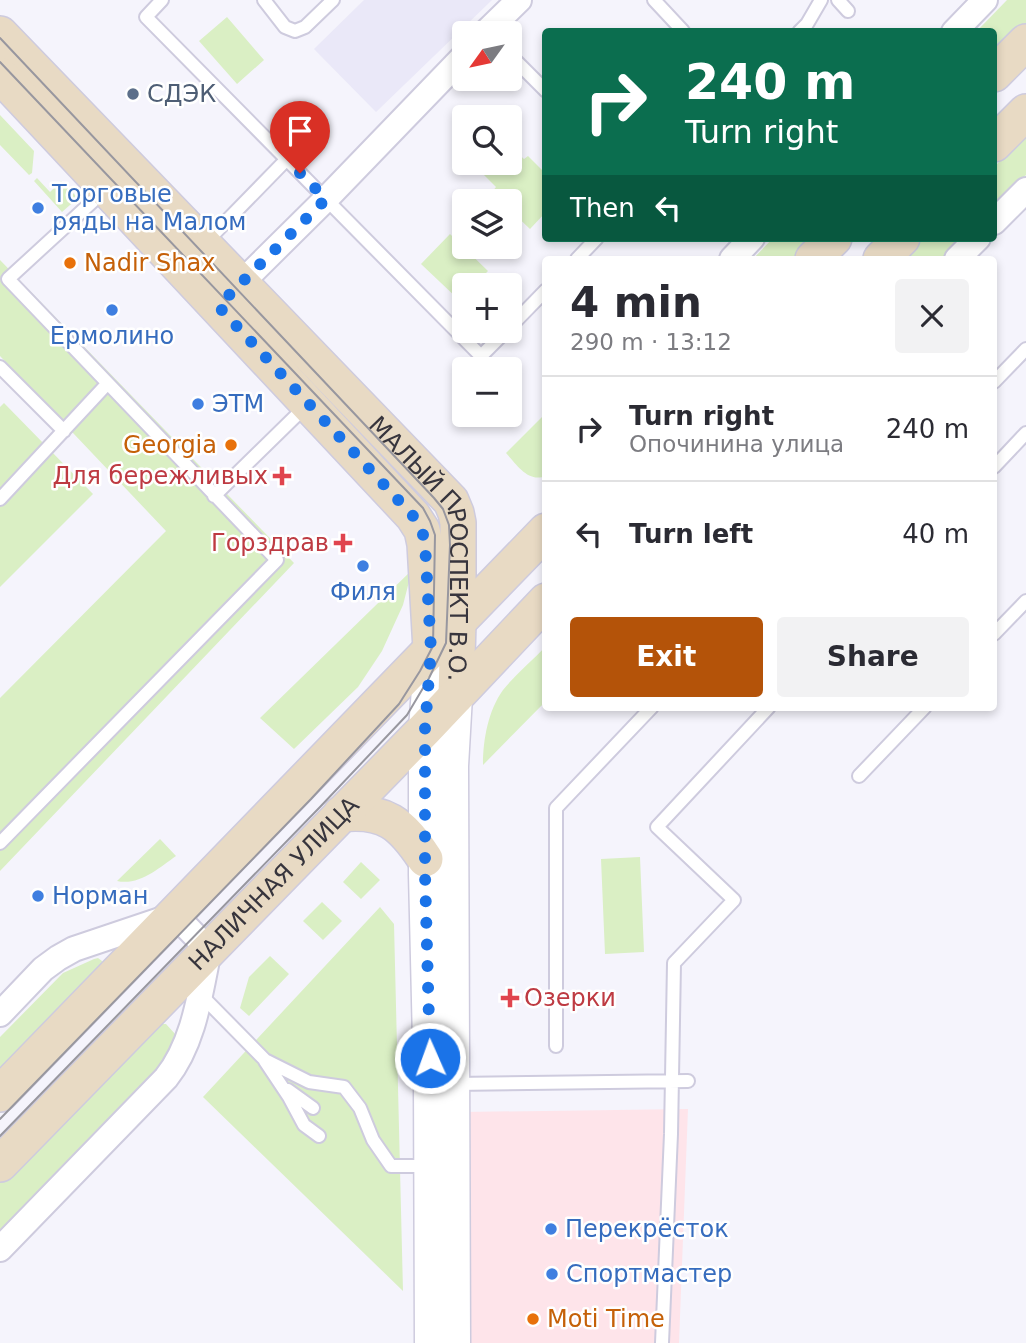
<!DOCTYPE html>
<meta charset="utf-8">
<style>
:root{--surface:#fff;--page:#f2f2f3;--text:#2b2b33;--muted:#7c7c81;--line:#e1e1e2;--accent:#b45309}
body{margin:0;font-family:"DejaVu Sans",sans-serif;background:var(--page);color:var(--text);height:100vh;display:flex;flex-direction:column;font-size:26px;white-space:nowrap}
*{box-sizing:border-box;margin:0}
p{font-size:23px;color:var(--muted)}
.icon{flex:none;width:38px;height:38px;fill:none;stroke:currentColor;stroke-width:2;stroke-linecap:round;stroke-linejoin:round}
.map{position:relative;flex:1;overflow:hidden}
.sheet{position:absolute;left:542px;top:256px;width:455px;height:455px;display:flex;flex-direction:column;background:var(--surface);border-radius:7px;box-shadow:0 4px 10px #0003}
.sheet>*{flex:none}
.top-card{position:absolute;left:542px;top:28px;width:455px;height:214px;border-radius:7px;box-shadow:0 4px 10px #0003;background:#0b6e4f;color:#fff;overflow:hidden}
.needle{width:46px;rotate:237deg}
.controls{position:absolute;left:452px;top:21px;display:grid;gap:14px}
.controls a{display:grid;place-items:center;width:70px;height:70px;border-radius:7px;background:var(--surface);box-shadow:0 4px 10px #0003;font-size:35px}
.pin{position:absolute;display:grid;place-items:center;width:60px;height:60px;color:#fff;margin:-72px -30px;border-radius:50% 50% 50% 0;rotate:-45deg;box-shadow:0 0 7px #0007}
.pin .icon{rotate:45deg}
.me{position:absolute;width:77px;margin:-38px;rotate:358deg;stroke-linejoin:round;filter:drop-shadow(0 0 5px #0008)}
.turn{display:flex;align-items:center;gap:24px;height:147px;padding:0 28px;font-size:32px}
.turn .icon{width:91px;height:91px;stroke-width:2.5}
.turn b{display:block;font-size:49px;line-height:60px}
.then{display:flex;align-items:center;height:66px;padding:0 28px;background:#0003;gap:14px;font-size:26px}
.round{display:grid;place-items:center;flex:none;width:74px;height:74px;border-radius:7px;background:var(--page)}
.head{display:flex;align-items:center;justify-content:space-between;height:119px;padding:0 28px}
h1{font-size:42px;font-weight:800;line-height:52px}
.cta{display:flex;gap:14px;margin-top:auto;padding:14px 28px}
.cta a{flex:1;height:80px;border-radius:7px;background:var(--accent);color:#fff;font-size:28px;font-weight:800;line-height:80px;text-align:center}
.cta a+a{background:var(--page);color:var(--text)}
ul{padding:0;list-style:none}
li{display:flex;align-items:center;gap:21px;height:105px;padding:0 28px;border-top:2px solid var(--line)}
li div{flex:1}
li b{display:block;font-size:26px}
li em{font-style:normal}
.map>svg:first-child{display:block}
.commercial{fill:#fee4ea}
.built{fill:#eae8f8}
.green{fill:#daefc4}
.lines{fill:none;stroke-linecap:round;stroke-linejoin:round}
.service-casing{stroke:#cecbde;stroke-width:16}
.minor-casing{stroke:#cecbde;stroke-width:28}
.tertiary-casing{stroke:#cecbde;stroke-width:35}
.secondary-casing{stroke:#cecbde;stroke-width:38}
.service{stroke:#fff;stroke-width:12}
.minor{stroke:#fff;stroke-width:24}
.tertiary{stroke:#fff;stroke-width:32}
.secondary{stroke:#e8dac4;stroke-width:35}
.tram{stroke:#98979f;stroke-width:2}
.route{stroke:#1a73e8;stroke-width:12;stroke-dasharray:0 21.6}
.service-dot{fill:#5c6f8a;stroke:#fff;stroke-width:2.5}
.shop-dot{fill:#3f7fe0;stroke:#fff;stroke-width:2.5}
.food-dot{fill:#e8710a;stroke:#fff;stroke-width:2.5}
.health-dot{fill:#e0444e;stroke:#fff;stroke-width:2.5}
.labels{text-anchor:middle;stroke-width:5;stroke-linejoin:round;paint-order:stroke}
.service-label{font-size:24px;fill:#4e5e75;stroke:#fff;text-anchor:start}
.shop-label{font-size:24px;fill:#366cbe;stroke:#fff;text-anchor:start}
.food-label{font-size:24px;fill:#c56008;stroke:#fff;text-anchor:start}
.health-label{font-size:24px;fill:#be3a42;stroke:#fff;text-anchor:end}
.street-label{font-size:24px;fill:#37353d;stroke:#fff}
</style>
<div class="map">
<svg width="1026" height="1343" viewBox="0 0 1026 1343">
<rect width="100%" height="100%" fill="#f5f4fc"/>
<path class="commercial" d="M688,1109L679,1343H464L463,1112Z"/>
<path class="built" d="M364,0H492L376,112L314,49Z"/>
<path class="green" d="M1007,0H1026V28L994,60V32H976Z
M227,17L264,60L237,84L199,41Z
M0,115L34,151L32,173L29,175L0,145Z
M1026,135V175L994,207V167Z
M509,145L524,159L528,156L546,174V212L530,229L509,209V201H502L492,192L496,187L480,171L488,163H509Z
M37,178L50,192L61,181L78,198L62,212L34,181Z
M450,234L488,271L474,285H464V295L459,300L421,264Z
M773,238H820L799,259H753Z
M924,238H963L942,259H903Z
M0,260L294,563L0,871V698L166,531L0,356Z
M4,403L93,494L0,587V407Z
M546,413V476C528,483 517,465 506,453Z
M412,570L403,605L382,651L358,687L294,749L260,718Z
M546,646V701L483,765C483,740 488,711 503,690C515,675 532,661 546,646Z
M160,839L176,856C159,868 139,886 117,881Z
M640,857L644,952L605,954L601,859Z
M361,862L380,880L361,899L343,882Z
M322,902L342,921L323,940L303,921Z
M380,907L394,924L403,1291L203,1097Z
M270,956L289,974L249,1016L240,1008L249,977Z
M98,958L102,961L104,966L0,1076V1037L63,973L94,959Z
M161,1024H166L176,1035L175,1043L168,1059L0,1232V1183L149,1030Z"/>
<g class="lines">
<g class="service-casing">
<path id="service" d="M162,0L146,17L481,356L506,331
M264,0L285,27L295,31L305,27L333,0
M654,0L683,31
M838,0L848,11
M799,32L807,24L821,0
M509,54L546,91
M206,242L287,159
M577,259L597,238
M509,328L546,290
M0,367L64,431
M994,382L1026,349
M994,467L1026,433
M214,496L306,406
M0,499L107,384
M994,634L1026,601
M859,776L925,707
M0,843L277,560L8,279L105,190
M200,994L265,1060L309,1082L344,1087L360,1108L373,1140L391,1166H430
M556,1046V808L652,707
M265,1061L289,1097L304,1125L319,1136
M454,1084L688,1081
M288,1090L313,1108
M662,1343L671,1134L674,963L734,900L657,827L769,707"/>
</g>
<g class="minor-casing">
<path id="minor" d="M954,32L985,0
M485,33L519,0
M994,222L1026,190
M732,259L752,238
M957,259L978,238
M229,295L326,199L464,56
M0,1014L43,969L58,958L74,949L175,915L209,950C200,994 194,1043 166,1078L0,1249"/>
</g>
<g class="tertiary-casing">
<path id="tertiary" d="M431,650L425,729V874L430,1084L431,1343
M454,1343L452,766L456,696"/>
</g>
<g class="secondary-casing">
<g id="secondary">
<path id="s1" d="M0,34L451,501L456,513L458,523V622L456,696"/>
<path d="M994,74L1026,42"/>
<path d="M0,75L413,516L422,530L425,544L431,650"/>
<path d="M994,144L1026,112"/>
<path d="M813,259L834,238"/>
<path d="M881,259L902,238"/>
<path d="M341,814C385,809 402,824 425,859"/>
<path d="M0,1094L546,531"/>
<path id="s2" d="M0,1164L425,729L546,601"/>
</g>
</g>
<use href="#service" class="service"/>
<use href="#minor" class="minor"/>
<use href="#tertiary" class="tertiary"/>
<use href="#secondary" class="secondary"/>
<path class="tram" d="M0,38L434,498L443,509L449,525L450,545L446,643L429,678L407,715L320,807L0,1136
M0,62L423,508L430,521L435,535L433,646L420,671L399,704L311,799L0,1119"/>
</g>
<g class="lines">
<path class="route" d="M300,173L326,199L218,306L413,516L422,530L425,544L431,650L425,729V874L430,1058"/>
</g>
<circle class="service-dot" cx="133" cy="94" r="7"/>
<g class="shop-dot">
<circle cx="38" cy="208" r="7"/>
<circle cx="112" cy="310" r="7"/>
<circle cx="198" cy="404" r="7"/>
<circle cx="363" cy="566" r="7"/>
<circle cx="38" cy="896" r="7"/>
<circle cx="551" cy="1229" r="7"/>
<circle cx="552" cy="1274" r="7"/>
</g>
<g class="food-dot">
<circle cx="70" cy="263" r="7"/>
<circle cx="231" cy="445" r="7"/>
<circle cx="533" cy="1319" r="7"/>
</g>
<g class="health-dot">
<path d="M278.5 465.5h7v7h7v7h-7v7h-7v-7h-7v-7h7z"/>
<path d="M339.5 532.5h7v7h7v7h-7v7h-7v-7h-7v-7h7z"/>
<path d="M506.5 987.5h7v7h7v7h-7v7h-7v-7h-7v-7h7z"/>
</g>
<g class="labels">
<g class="service-label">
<text x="147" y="102">СДЭК</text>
</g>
<g class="shop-label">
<text x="52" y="202">Торговые<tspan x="52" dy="28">ряды на Малом</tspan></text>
<text x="112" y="344" text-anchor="middle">Ермолино</text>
<text x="212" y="412">ЭТМ</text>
<text x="363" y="600" text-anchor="middle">Филя</text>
<text x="52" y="904">Норман</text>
<text x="565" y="1237">Перекрёсток</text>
<text x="566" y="1282">Спортмастер</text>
</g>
<g class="food-label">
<text x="84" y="271">Nadir Shax</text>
<text x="217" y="453" text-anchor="end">Georgia</text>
<text x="547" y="1327">Moti Time</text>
</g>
<g class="health-label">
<text x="268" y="484">Для бережливых</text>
<text x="329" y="551">Горздрав</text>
<text x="524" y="1006" text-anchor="start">Озерки</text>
</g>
<g class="street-label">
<text dy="8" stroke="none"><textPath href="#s1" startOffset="684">МАЛЫЙ ПРОСПЕКТ В.О.</textPath></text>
<text dy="8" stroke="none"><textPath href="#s2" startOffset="392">НАЛИЧНАЯ УЛИЦА</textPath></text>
</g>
</g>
</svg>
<div class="controls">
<a><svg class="needle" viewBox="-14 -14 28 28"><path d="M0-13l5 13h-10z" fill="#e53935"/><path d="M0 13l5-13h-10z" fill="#7c7c81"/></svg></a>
<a><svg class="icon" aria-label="search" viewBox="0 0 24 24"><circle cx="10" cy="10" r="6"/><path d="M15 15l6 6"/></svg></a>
<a><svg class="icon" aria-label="layers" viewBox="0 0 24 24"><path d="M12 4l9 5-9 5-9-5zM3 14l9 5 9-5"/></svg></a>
<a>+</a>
<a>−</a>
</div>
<div class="pin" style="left:300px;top:173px;background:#d93025"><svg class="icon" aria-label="arrive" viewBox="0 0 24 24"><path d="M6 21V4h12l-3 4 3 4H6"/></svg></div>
<svg class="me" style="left:430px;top:1058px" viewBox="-20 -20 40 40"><circle r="17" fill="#1a73e8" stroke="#fff" stroke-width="3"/><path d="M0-11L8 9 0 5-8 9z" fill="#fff"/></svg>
<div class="top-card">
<div class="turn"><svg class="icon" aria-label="right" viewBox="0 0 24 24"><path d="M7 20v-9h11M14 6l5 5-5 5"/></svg><div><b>240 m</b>Turn right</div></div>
<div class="then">Then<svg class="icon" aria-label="left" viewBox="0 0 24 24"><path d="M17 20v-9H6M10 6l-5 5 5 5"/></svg></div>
</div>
<section class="sheet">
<div class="head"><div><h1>4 min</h1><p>290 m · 13:12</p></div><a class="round"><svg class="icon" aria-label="close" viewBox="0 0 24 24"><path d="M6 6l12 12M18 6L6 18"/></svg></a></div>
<ul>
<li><svg class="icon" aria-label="right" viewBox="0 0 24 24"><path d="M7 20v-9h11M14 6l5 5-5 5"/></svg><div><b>Turn right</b><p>Опочинина улица</p></div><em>240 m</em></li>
<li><svg class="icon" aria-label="left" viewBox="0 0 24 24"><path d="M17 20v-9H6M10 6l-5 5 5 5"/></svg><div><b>Turn left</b></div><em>40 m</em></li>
</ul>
<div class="cta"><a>Exit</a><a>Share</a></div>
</section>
</div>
